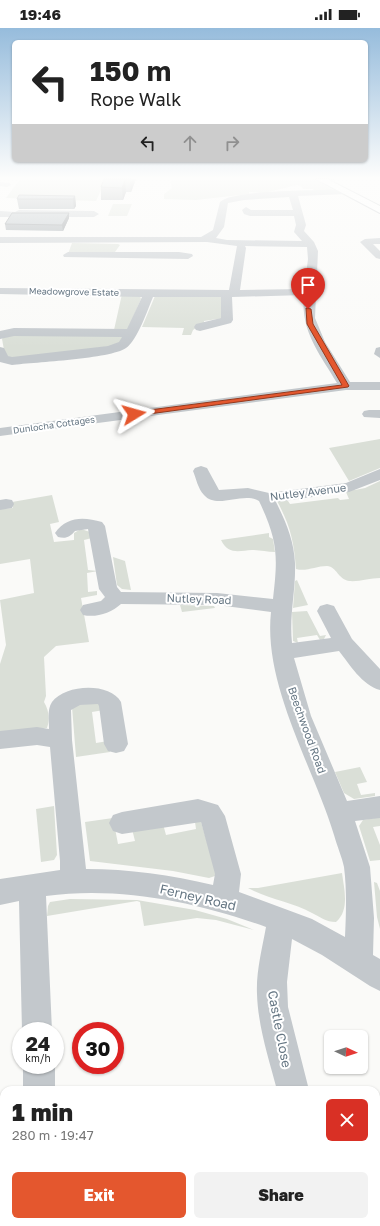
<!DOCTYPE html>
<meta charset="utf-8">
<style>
:root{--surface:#fff;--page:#f2f2f2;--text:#222;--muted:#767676;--accent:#e4572e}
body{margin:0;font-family:"Golos Text",sans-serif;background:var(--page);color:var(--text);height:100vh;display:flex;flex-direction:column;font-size:15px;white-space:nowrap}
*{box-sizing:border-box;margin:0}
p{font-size:13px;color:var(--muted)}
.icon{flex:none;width:22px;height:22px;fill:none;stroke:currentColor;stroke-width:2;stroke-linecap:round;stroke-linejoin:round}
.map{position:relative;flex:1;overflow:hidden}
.drawer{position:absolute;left:0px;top:1058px;width:380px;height:140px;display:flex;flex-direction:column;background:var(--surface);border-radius:12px 12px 0 0;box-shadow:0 1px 3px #0004}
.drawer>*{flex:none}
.hud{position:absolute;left:12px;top:12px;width:356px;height:122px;border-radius:6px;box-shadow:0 1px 3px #0004;background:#fff;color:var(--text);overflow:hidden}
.needle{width:26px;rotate:94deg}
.fabs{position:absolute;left:324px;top:1002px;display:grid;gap:8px}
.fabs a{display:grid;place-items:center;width:44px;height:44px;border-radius:6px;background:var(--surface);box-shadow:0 1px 3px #0004;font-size:20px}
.speed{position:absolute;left:12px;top:994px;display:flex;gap:8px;font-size:20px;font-weight:700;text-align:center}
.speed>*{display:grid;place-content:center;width:52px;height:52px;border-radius:50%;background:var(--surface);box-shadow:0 1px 3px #0004;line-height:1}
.speed small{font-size:10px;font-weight:400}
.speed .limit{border:6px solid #d22;background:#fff;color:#111}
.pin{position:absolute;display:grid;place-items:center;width:34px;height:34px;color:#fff;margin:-41px -17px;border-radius:50% 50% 50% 0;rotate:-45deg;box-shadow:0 0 4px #0007}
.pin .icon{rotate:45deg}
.me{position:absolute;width:44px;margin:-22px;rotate:82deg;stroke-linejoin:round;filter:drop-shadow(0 0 3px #0008)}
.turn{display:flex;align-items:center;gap:14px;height:84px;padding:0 12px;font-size:18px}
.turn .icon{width:52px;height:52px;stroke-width:2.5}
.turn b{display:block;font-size:28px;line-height:34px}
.lanes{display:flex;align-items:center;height:38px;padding:0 12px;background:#0003;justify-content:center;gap:20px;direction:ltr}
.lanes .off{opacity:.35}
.round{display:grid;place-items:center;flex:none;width:42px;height:42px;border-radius:6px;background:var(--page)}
.summary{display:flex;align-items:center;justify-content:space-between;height:68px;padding:0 12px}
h1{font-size:24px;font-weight:800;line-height:30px}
.primary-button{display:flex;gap:8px;margin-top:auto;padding:8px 12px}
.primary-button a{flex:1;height:46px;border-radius:6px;background:var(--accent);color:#fff;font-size:16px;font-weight:800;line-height:46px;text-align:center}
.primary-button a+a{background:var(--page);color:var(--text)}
.status{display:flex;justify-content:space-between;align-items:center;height:28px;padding:0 20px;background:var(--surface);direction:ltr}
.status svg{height:11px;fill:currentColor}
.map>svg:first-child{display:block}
.green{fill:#dadfd7}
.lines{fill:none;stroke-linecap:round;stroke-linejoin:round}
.major-casing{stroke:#b5babe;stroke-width:2}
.minor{fill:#c3c8cc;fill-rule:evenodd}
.major{fill:#fff;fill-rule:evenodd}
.wall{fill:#929a9f}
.shaded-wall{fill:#777d82}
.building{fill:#aab3b9;stroke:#777d82}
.route{fill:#e4572e;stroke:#94391e}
.labels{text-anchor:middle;stroke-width:4;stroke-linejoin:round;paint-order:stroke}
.far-street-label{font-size:9px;fill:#657683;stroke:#fff}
.street-label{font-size:11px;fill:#657683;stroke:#fff}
.near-street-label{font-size:13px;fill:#657683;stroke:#fff}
</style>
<div class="status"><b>19:46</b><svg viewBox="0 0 49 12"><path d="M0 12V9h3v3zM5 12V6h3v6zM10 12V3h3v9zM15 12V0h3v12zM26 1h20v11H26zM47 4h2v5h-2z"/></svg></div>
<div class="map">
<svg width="380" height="1198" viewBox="0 0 380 1198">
<rect width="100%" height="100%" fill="#fafaf8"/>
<path class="green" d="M20,151H106L96,173L6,170Z
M315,151L333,162L315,164L313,161H303L301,158L297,157L264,165L249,164V166L196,172L164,171V166L172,160L170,153L172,152Z
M113,176H132L127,188H108Z
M72,215L118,216L120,217L115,224L68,226Z
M122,266L140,268L141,271L128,301L114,302Z
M155,268H222L224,290L204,293V295L193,302L191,307H182L184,300L142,299Z
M4,307L123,308L119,317L14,331L5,327L2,311Z
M380,411V440L349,453L329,420Z
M380,453V550C370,550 359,554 349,553C338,551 337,539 327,538C316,538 306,544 296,541C294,513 290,497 277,473L286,470L290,476L338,470L340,472L349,471L346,464L353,461L355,462L365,460Z
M52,467L59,494L50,496L54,514L74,512V505L81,501L90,504L92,510L84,512L88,542L98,543L87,545L88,564L97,563V567L81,570L89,614L56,618L44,629L46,668L44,674C49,682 50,692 47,700L0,706V636L6,617L0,572L34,565L30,531L0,536V481L13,480L12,474Z
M269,505V509L273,511L275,524C267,524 259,522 252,522C239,523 228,527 221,512Z
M113,529L125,533L131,562L122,561L117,557Z
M297,552L308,577L293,580L295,553Z
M180,577L214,578L215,580L182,584Z
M307,583L320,608L326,607L324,611L320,612L317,607L297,610L298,615L293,613L292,584Z
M99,675L104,682L92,684L96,715L108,713L110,724L76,729L72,679L74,677Z
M360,739L367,754L357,756L361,767L375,765V768L354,771L344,765L335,744Z
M54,778L57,827L54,832L41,834L36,781Z
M380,789V798L373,799L380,817V832L370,833L359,798L363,792Z
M113,790L118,816L135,813L132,801L163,796L166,807L196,801L195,794H201L216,844L215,848L209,850L173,843L90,833L85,794Z
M342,845C344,861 350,882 336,894C326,894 320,889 312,885C292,874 268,871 248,860H258Z
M374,854L377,855L380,863V901L377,889Z
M70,871L137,872L195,882L227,891L254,902L216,892L197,890L144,898L140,874L137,873L47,888L48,878L50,874Z"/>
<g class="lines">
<g class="major-casing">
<path id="major" d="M316,151H327L380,178V185Z"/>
</g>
<path class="minor" d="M318,151H336C332,155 323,155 318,154Z
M0,154L10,155L11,157L7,159L0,158Z
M344,161L347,162V166L298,168L306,197L304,203L314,214L318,223L315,290L325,314L350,354H380V362H346L0,408V400L337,355C320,326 300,303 304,267L232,269L233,292L231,295L200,303L196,302L194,299L196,296L221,290V269H153C148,281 137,313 126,320C110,331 36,334 12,337L0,334V319L4,320L8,328L12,329L108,318L119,314L122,309L14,308L0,311V303L14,300L127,301L142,269L0,266V260L229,262L237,218L207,214L0,215V209H201L213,202L220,174C232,161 322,163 344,161ZM289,169L293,182H251L246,179L242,182L244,186L250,188H294L296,197L294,204L302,213L227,212L216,210L224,199L228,175L244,172ZM245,218L307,219L308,231L304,261L240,262L246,220Z
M19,182L94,183L99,186L94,189H0V183L15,184Z
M380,210V216H373L380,223V231L376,230L360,214L365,211Z
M68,224H179L192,226L193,228L188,231L64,229L63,227Z
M380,319V330L374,326L376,320Z
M369,382H380V390L364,389L362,386L364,383Z
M201,438L207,440L219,462L248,460L269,465L346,455L380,441V452L349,464L276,474C286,494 294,513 295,535C296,562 289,587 292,615L331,610L317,583L320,578L327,576L334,578L352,611L380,641V662C362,657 350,637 339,623L294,630L311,688L347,773L380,768V790L355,793L370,839L374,890L373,927L380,931V963L370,958L322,927L292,911L287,954L288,979L309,1062H277C269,1031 258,999 257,966C256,944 262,921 266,899C197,874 119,858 46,868L52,1003H22L19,873L0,877V851L60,842V833L50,719L37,717L0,721V703L37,699L49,701C49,692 47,681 52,674C65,656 110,654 121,674L128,716L124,723L116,725L108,723L104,716L99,678L98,676L80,677L71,682L72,712L86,841C129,841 171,847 213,857L215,846L201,794L122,806L113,803L109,795L113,787L122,784L198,771L218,777L225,788L241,846L239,864L312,891L345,909C346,887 347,862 344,839C342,829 337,818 334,807C313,738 263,657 271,584L217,577L121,576C111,585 96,590 83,587L80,582L83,577L101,573L105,569L99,561L88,501L75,503C70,509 66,511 58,509L55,505C67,488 84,489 102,494L105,498L117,559L121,564L217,565L273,571C278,528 278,513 259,473C243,463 217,482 204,467C198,461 196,450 193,443L195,440Z
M6,471L12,472L14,476L12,480L0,482V472Z
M23,1037H55V1062H23Z
M4,1143V1179L0,1180V1144Z
M291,1194H328L326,1198H289Z"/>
<use href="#major" class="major"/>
</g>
<path class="wall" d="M104,151H136L131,164H126L123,172H101V159Z
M75,168L76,178L74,181H19L17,171Z
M69,185V190L63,203L6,202L5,196Z"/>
<path class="shaded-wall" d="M131,151H136L131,164L130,152Z
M125,152L126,164L123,172L122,160Z
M75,168L76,178L74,181L73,171Z
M69,185V190L63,203L62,197Z"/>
<path class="building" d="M104,151H131L130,152H125L122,160L101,159Z
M19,167L75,168L73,171H17Z
M12,185H69L62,197L5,196Z"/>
<linearGradient id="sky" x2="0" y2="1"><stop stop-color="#96bcdc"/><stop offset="0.47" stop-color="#fdfdfc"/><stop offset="1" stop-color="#fdfdfc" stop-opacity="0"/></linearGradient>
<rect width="380" height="319" fill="url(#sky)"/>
<path class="route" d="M306,280L311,281L313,296L349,358L348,359L134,388L131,386L134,384L342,357L307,296Z"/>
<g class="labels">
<g class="far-street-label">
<text transform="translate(74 264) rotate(1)" y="3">Meadowgrove Estate</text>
<text transform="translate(54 397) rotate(-8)" y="3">Dunlocha Cottages</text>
</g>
<g class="street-label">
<text transform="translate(308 464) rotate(-7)" y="4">Nutley Avenue</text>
<text transform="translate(199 571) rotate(2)" y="4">Nutley Road</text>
<text transform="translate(307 702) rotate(70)" y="4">Beechwood Road</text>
</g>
<g class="near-street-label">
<text transform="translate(198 869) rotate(13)" y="5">Ferney Road</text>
<text transform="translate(280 1001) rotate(79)" y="5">Castle Close</text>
</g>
</g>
</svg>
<div class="fabs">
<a><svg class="needle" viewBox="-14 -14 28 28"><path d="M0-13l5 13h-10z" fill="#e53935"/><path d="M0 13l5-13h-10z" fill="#767676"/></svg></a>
</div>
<div class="speed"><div>24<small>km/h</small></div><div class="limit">30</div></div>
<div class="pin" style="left:308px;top:281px;background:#d93025"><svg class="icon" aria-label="arrive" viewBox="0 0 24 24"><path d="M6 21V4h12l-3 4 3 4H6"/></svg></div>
<svg class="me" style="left:134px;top:386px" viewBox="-20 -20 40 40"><path d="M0-17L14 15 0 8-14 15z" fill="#e4572e" stroke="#fff" stroke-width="4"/></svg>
<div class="hud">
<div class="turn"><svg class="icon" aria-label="left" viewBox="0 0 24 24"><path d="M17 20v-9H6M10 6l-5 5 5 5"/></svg><div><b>150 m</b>Rope Walk</div></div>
<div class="lanes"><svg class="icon" aria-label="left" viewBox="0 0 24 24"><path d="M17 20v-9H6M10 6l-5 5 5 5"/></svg><svg class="icon off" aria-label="ahead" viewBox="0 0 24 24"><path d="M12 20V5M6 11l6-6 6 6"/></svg><svg class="icon off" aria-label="right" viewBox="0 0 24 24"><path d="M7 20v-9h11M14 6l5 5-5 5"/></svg></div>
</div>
<section class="drawer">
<div class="summary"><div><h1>1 min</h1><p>280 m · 19:47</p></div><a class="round" style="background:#d93025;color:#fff"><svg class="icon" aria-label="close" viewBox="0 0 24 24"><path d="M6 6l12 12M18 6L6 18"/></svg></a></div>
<div class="primary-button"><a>Exit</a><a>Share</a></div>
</section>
</div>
